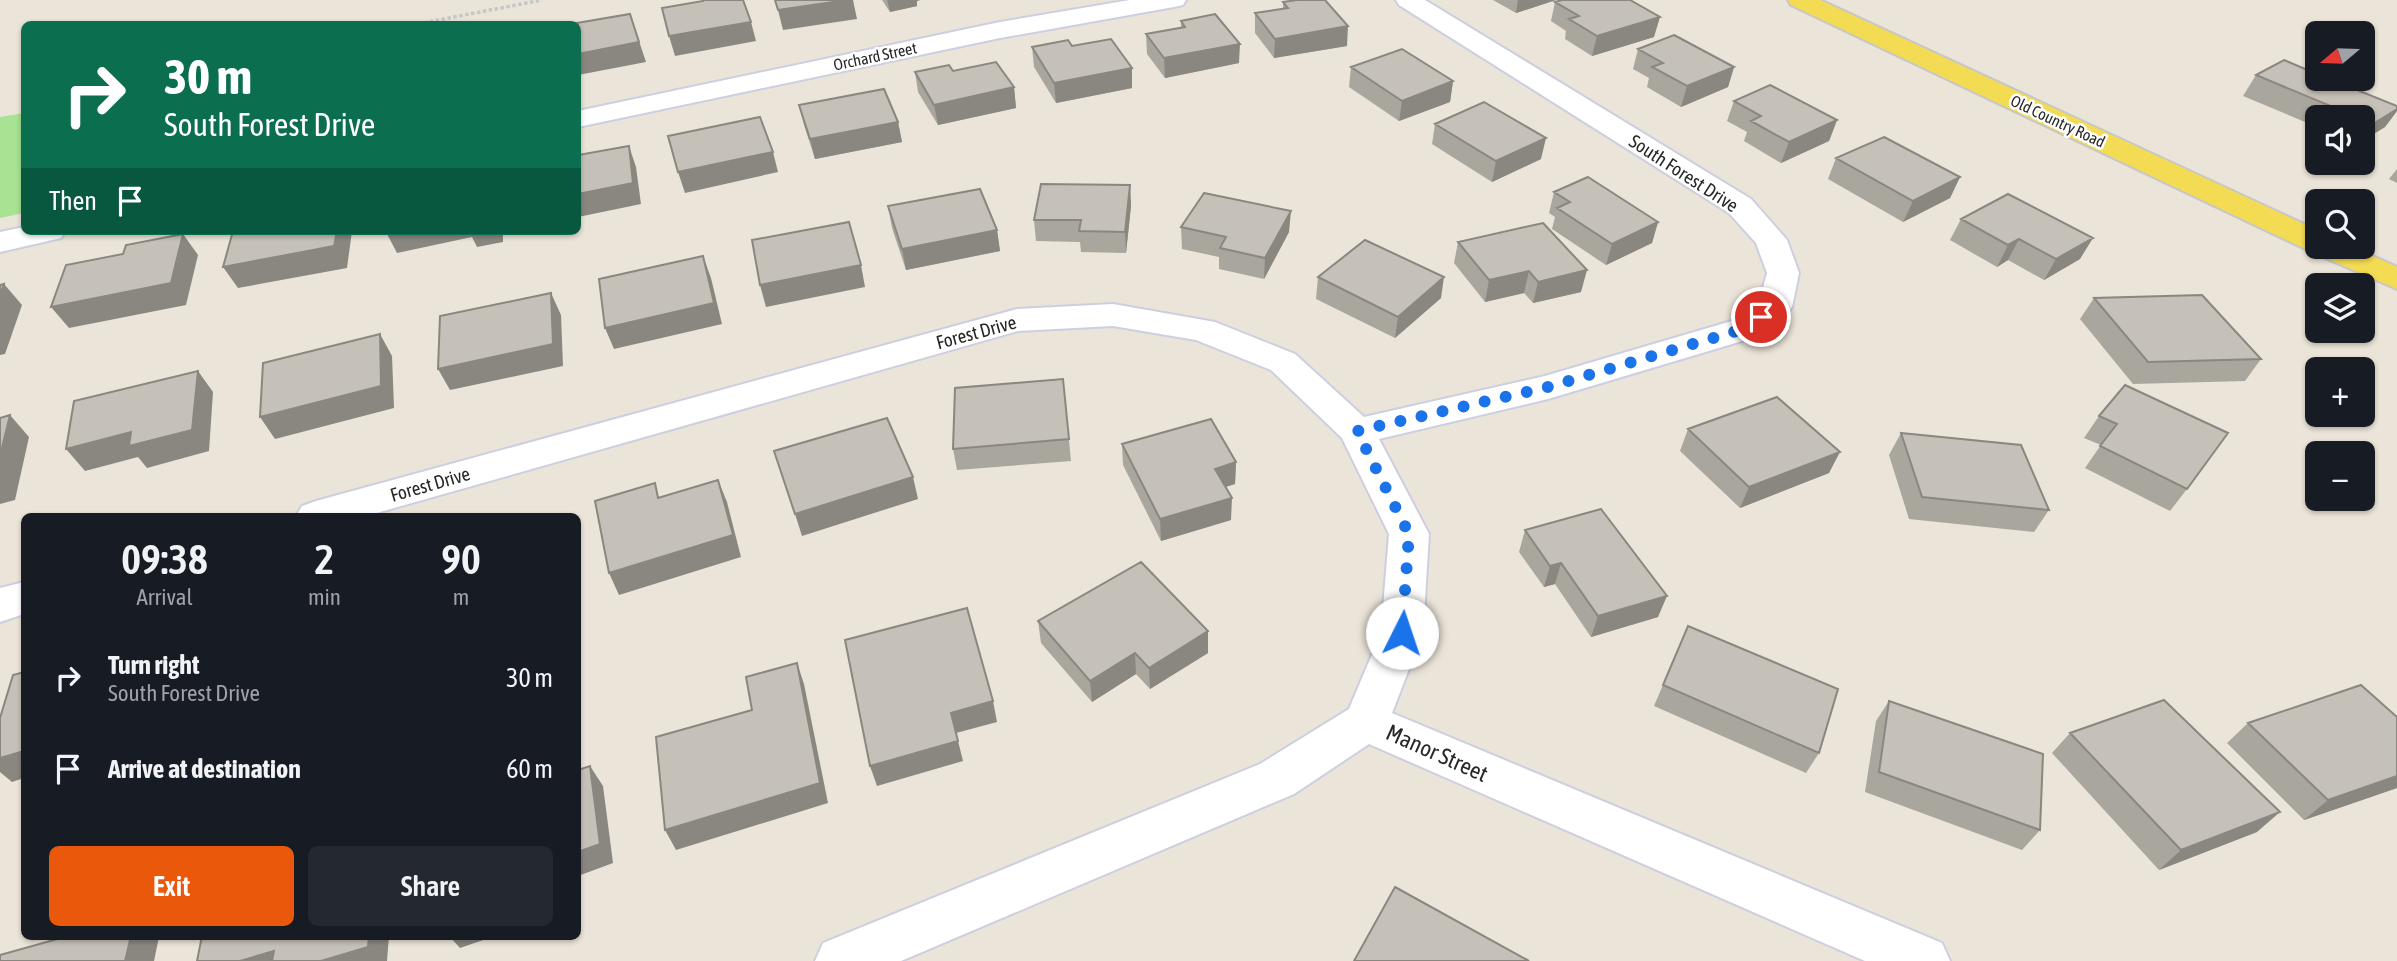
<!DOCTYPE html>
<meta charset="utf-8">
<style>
:root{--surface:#171b24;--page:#242831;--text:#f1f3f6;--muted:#9ea1a6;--accent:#ea580c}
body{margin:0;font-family:"Asap Condensed",sans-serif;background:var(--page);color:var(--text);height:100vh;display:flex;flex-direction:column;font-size:26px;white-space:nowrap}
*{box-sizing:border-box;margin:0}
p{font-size:23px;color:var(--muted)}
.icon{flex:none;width:38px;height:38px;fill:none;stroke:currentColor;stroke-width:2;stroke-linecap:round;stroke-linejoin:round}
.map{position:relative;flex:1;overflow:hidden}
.panel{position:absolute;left:21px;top:513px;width:560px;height:427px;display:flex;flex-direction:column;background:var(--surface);border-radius:10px;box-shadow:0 2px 5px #0004}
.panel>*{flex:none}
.hud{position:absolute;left:21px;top:21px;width:560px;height:214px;border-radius:10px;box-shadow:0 2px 5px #0004;background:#0b6e4f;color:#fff;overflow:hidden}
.needle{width:46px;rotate:251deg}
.tools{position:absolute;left:2305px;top:21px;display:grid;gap:14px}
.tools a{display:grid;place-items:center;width:70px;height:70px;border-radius:10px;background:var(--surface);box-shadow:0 2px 5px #0004;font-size:35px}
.pin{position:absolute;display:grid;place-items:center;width:60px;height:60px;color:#fff;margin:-30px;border:4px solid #fff;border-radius:50%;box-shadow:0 2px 7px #0007}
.me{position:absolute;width:77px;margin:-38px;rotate:4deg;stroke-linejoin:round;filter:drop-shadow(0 0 5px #0008)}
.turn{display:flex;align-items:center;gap:24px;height:147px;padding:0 28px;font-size:32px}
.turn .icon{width:91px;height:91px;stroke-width:2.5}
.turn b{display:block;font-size:49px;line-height:60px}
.then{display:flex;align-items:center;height:66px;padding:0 28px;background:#0003;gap:14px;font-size:26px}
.eta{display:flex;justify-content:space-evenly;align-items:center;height:119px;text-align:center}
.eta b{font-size:42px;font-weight:600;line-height:49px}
.cta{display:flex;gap:14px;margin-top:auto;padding:14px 28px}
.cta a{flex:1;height:80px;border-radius:10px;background:var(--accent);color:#fff;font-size:28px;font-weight:600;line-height:80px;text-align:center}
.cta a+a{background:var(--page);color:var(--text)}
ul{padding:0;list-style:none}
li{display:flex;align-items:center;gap:21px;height:91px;padding:0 28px}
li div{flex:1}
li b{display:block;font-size:26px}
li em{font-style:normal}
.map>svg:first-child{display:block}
.green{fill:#a7e392}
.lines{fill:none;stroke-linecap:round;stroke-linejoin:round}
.minor-casing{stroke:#cdcfe1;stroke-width:4}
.primary-casing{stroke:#c7c7c7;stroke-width:4}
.path{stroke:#c7c7c7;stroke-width:3.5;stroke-dasharray:3.5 2.5;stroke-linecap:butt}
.minor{fill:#fff;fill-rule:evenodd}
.primary{fill:#f4db54;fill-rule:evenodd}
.wall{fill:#a9a69e}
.shaded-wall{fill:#8a8781}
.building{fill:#c5c1b8;stroke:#8a8781;stroke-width:2}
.route{stroke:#1a73e8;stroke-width:12;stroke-dasharray:0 21.6}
.labels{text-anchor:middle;stroke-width:5;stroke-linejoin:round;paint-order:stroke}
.far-street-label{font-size:16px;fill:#272727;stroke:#fff}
.street-label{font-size:19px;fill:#272727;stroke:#fff}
.near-street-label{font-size:23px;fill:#272727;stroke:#fff}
</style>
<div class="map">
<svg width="2397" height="961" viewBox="0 0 2397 961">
<rect width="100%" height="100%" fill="#ebe4d8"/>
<path class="green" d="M24,113V213L0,218V117Z"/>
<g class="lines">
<g class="minor-casing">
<path id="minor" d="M1130,0H1186L1183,5L1174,7L1000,38L578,127V111L1000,22Z
M1396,0H1425L1751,199L1787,240L1799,273L1792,307L1787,314L1759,336L1548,399L1379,439L1429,534L1423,633L1392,713L1942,943L1950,961H1865L1369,744L1294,794L901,961H815L823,943L1260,764L1349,709L1381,633L1389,534L1342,438L1271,370L1196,340L1113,326L1018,331L366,516H296L302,506L316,501L1017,309L1113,304L1215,322L1295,354L1364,417L1545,376L1735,320L1759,302L1767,273L1756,243L1729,213L1399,5Z
M24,227V231H66L61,238L0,252V232Z
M24,582V614L0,622V588Z"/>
</g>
<g class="primary-casing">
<path id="primary" d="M1788,0H1820L2317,230V247H2353L2397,267V289L2316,254L1791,5Z"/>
</g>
<path class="path" d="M418,24L542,0"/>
<use href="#minor" class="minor"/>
<use href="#primary" class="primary"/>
</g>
<path class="wall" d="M882,0H920L917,1V6L890,12Z
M1493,0H1556L1516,13Z
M1283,2L1347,46L1274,58L1255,33V13L1283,9Z
M1555,2L1654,37L1592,56L1565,39L1566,31L1551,21Z
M1181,21L1239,63L1165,78L1147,54L1146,34L1181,28Z
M1072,46L1132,68V88L1056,103L1034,67L1032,47Z
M1638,49L1734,67L1728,87L1681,107L1647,87L1649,78L1633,69Z
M2284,60L2317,74V79H2330L2397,106V111L2385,127L2362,141V117H2317V127L2243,96L2256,75Z
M1351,67L1453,81L1450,102L1399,121L1349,87Z
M953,71L1014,87L1016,108L938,125L918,92L915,72Z
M1734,101L1837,120L1829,141L1781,163L1744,141L1747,132L1727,121Z
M799,105L898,122L902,142L815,159L804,125Z
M1435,124L1541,159L1492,182L1432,144Z
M1836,158L1960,177L1950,198L1903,222L1828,179Z
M2397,169V183L2389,179Z
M1130,185L1131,206L1126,253L1081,252L1080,242L1036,241L1034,220Z
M1554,192L1658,222L1652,243L1606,265L1552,229L1555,217L1549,213Z
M888,206L997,230L1000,251L906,270L892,228Z
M1961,219L2080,259L2044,280L2008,260L1997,267L1950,240Z
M1181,227L1289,232L1264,279L1219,269V257L1182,249Z
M1458,242L1581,292L1533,303L1524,293L1485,302L1454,263Z
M1318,277L1441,298L1395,338L1316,299Z
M2094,298L2261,359L2245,381L2133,384L2080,319Z
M1063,379L1071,461L957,470L953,449Z
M2125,385L2187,489L2170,511L2085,468L2101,445L2084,438L2099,416Z
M1688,429L1829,473L1740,508L1680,451Z
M1901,433L2049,510L2034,532L1909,519L1889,455Z
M1122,444L1236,462L1235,484L1226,487L1231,520L1161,541L1123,465Z
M1525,530L1658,617L1591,637L1555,584L1544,587L1519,552Z
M1038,621L1208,631V653L1150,689L1136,674L1092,702L1041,643Z
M1688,626L1819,753L1806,773L1654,706Z
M1889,701L2040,830L2022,850L1865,792L1876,721Z
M2397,717V788L2304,820L2227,743L2248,723Z
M2070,733L2257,832L2159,870L2052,753Z"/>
<path class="shaded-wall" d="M847,0H853L857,19L783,30L778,10Z
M887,0H920L917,1V6L890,12Z
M1518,0H1556L1516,13Z
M630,14L646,62L578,75V54Z
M1660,17L1654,37L1592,56L1597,36Z
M751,22L756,41L675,56L669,36Z
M1348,26L1347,46L1274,58L1275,39Z
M1240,44L1239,63L1165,78L1164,58Z
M1734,67L1728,87L1681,107L1687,86Z
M1132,68V88L1056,103L1054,83Z
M1453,81L1450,102L1399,121L1402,101Z
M1014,87L1016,108L938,125L934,105Z
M2397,109V111L2385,127L2362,141V138L2373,124Z
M1837,120L1829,141L1781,163L1789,142Z
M898,122L902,142L815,159L810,139Z
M1546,138L1541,159L1492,182L1496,161Z
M629,146L636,167L641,204L578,217V194Z
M773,152L778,172L685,193L678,172Z
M1960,177L1950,198L1903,222L1913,201Z
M1130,185L1131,206L1126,253L1125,232Z
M1291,211L1289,232L1264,279L1265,258Z
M1658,222L1652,243L1606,265L1612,244Z
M997,230L1000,251L906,270L902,249Z
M337,231H352L347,268L238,288L223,267Z
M390,231H503V242L477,247L472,237L397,253L386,232Z
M183,234L198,255L186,305L69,328L51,307Z
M2093,238L2080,259L2044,280L2056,259Z
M2019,239L2008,260L1997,267L2008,245Z
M703,256L711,278L722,324L614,349L605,328Z
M861,265L865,287L766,307L760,285Z
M1587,270L1581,292L1533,303L1538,282Z
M1529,271L1524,293L1485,302L1489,280Z
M1444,277L1441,298L1395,338L1398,317Z
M4,284L22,305L5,354L0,355V295Z
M551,293L561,315L563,366L450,390L438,369Z
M380,334L392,356L394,408L275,439L260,417Z
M198,371L213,392L209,451L147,468L138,457L85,471L66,449Z
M10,415L29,437L15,500L0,504V456Z
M1840,452L1829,473L1740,508L1749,487Z
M1236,462L1235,484L1215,490V469Z
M913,477L918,499L802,536L795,514Z
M718,480L727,502L741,557L619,595L609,573Z
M1232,498L1231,520L1161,541L1160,519Z
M1561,563L1555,584L1544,587L1550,566Z
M1667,596L1658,617L1591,637L1598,616Z
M1208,631V653L1150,689L1149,668Z
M1135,653L1136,674L1092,702L1090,681Z
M797,663L804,684L828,803L676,850L665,830Z
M993,701L997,722L956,733L951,713Z
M958,741L963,761L877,786L870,766Z
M24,751V778L12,782L0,772V758Z
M590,766L603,786L613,863L578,876V852Z
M2397,776V788L2304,820L2328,800Z
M2280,812L2257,832L2159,870L2181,850Z
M131,936L159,937L154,961H125Z
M369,936H389L387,961H321Z
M449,936H495L460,948Z
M274,951L285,961H240Z"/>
<path class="building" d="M703,0H743L751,22L669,36L662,8L703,1Z
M775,0H847L778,10Z
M1297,0H1325L1348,26L1275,39L1255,13L1288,8L1283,2Z
M1562,0H1630L1660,17L1597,36L1569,19L1579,16L1555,2Z
M630,14L639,42L578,54V24H571Z
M1215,14L1240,44L1164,58L1146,34L1185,27L1181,21Z
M1674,35L1734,67L1687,86L1652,67L1663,63L1638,49Z
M1111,39L1132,68L1054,83L1032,47L1068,40L1072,46Z
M1402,49L1453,81L1402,101L1351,67Z
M2284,60L2317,74V79H2330L2397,106V109L2373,124L2362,120V117H2357L2256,75Z
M996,62L1014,87L934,105L915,72L949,65L953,71Z
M1770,85L1837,120L1789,142L1751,121L1761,116L1734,101Z
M884,89L898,122L810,139L799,105Z
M1484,102L1546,138L1496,161L1435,124Z
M760,117L773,152L678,172L668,136Z
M1884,137L1960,177L1913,201L1836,158Z
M629,146L633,183L578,194V155Z
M1588,177L1658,222L1612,244L1557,208L1570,202L1554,192Z
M1041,184L1130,185L1125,232L1079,231L1081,220H1034Z
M980,189L997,230L902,249L888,206Z
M1204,193L1291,211L1265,258L1220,248L1226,237L1181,227Z
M2008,194L2093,238L2056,259L2019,239L2008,245L1961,219Z
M849,222L861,265L760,285L752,240Z
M1543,223L1587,270L1538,282L1529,271L1489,280L1458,242Z
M233,231H337L334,246L223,267Z
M183,234L171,283L51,307L66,265L123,254L126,245Z
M1365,240L1444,277L1398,317L1318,277Z
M703,256L714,303L605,328L599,279Z
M4,284L0,295V285Z
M551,293L553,344L438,369L440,316Z
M2202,295L2261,359L2148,362L2094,298Z
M380,334L381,386L260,417L263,363Z
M198,371L192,430L129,446L131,432L66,449L74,401Z
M1063,379L1069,439L953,449L955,388Z
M2125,385L2228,433L2187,489L2100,446L2117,424L2099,416Z
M1777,397L1840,452L1749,487L1688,429Z
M10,415L0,456V418Z
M887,418L913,477L795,514L774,451Z
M1211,419L1236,462L1215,469L1232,498L1160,519L1122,444Z
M1901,433L2021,445L2049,510L1922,497Z
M718,480L733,535L609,573L595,501L655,483L658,498Z
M1601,509L1667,596L1598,616L1561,563L1550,566L1525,530Z
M1141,562L1208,631L1149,668L1135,653L1090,681L1038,621Z
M967,608L993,701L951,713L958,741L870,766L845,640Z
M1688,626L1838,689L1819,753L1663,685Z
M797,663L820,783L665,830L656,737L752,710L746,677Z
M24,672V751L0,758V718L13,675Z
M2361,685L2397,717V776L2328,800L2248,723Z
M2164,700L2280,812L2181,850L2070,733Z
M1889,701L2043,754L2040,830L1879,772Z
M590,766L600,844L578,852V770Z
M1395,887L1529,961H1354Z
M68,936H131L125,961H0V955Z
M202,936H369L368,947L321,961H272L274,951L240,961H197Z"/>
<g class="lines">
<path class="route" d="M1402,633L1409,534L1357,431L1548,387L1747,328L1761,317"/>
</g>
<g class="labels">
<g class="far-street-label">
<text transform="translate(875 56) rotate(-12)" y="6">Orchard Street</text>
<text transform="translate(2058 121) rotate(25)" y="6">Old Country Road</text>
</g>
<g class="street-label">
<text transform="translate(1684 173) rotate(33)" y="7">South Forest Drive</text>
<text transform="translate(976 332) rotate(-15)" y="7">Forest Drive</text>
<text transform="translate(430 484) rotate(-16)" y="7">Forest Drive</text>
</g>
<g class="near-street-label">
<text transform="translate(1437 753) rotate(24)" y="8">Manor Street</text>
</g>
</g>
</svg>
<div class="tools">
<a><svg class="needle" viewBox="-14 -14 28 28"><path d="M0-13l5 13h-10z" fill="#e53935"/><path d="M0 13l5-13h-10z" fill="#9ea1a6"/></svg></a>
<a><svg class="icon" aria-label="sound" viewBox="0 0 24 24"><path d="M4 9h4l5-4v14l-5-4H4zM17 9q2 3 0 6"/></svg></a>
<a><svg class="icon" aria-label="search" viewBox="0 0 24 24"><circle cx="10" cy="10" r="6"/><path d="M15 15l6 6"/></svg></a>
<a><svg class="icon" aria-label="layers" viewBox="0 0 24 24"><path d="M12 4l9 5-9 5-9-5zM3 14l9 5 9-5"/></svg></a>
<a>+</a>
<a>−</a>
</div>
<div class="pin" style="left:1761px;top:317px;background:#d93025"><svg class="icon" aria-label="arrive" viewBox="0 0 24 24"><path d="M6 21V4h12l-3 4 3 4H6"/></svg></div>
<svg class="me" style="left:1402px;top:633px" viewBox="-20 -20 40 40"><circle r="19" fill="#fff"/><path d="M0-13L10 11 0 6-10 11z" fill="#1a73e8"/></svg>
<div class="hud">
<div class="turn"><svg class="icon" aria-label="right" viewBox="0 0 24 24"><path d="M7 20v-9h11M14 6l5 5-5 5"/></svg><div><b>30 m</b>South Forest Drive</div></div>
<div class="then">Then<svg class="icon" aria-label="arrive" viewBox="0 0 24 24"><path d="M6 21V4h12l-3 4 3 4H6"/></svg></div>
</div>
<section class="panel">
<div class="eta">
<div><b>09:38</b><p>Arrival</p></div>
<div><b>2</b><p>min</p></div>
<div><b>90</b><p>m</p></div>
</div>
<ul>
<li><svg class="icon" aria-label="right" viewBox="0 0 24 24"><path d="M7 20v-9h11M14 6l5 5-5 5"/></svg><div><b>Turn right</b><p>South Forest Drive</p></div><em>30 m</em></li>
<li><svg class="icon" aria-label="arrive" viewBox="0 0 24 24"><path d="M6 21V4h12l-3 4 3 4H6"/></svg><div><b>Arrive at destination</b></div><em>60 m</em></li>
</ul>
<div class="cta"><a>Exit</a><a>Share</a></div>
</section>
</div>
